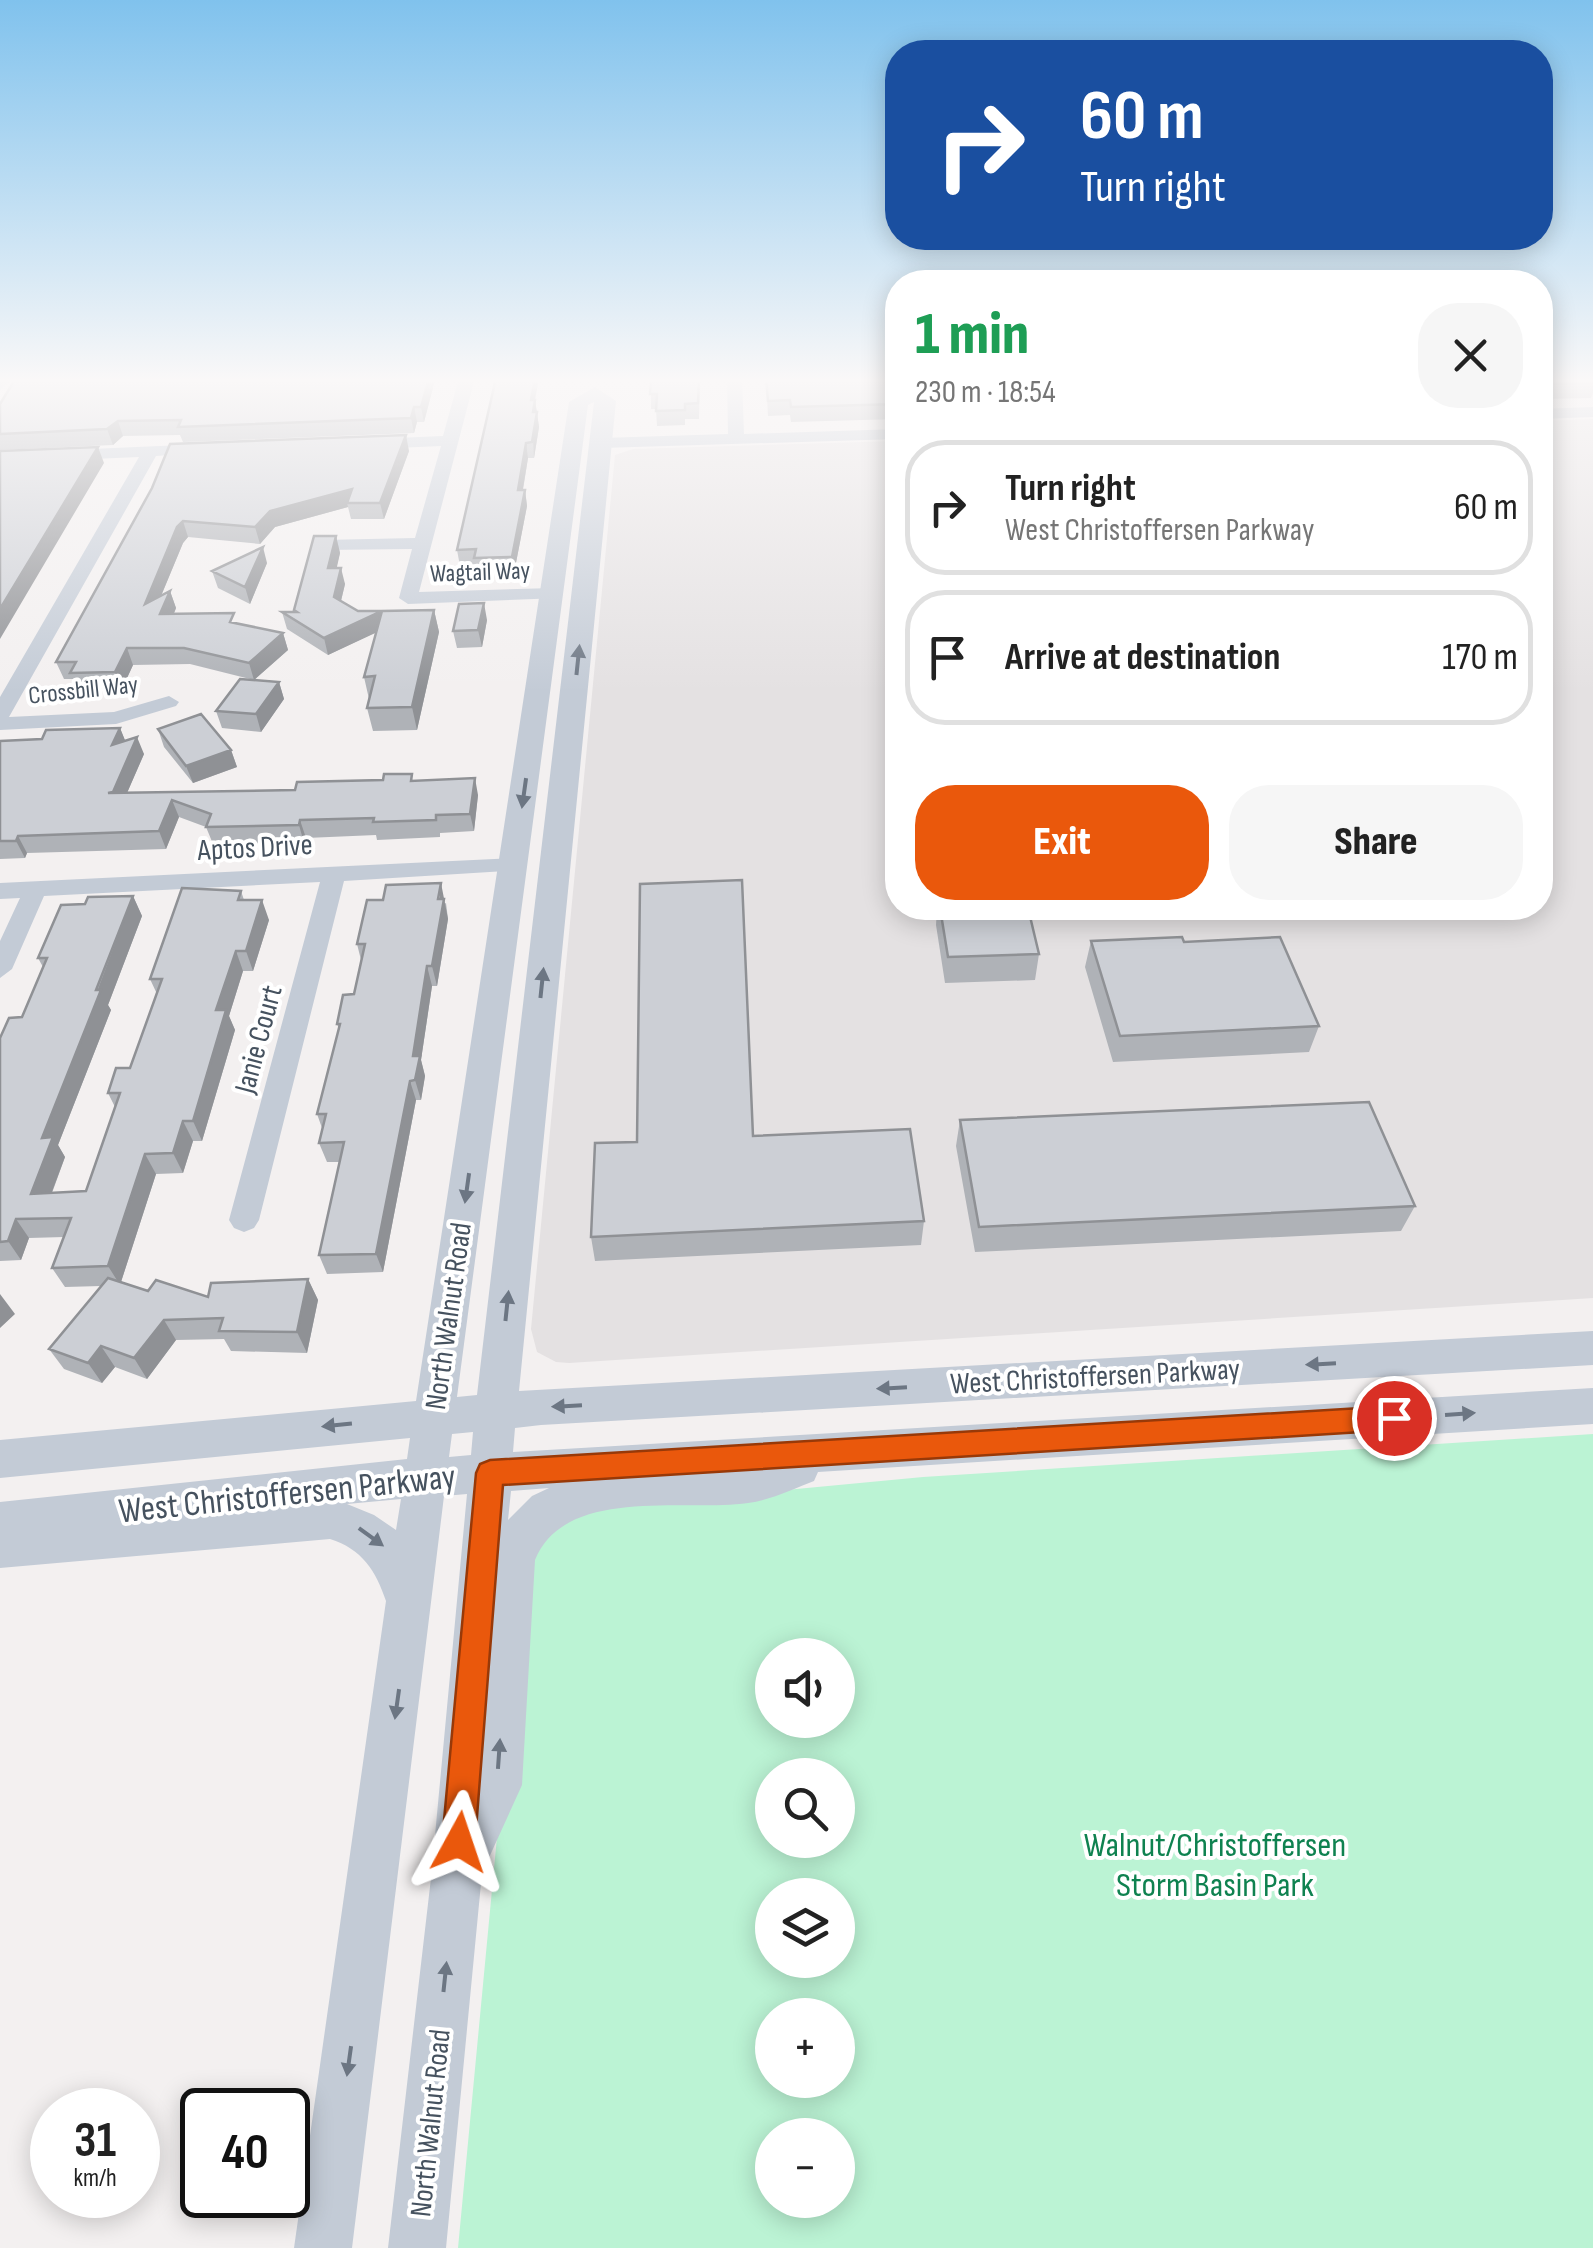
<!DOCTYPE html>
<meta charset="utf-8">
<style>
:root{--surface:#fff;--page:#f6f6f6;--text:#222;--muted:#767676;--line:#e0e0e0;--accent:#ea580c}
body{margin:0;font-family:"Sofia Sans Condensed",sans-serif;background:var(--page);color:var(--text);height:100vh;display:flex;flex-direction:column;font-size:38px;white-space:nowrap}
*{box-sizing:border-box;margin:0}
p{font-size:32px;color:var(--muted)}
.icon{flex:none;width:55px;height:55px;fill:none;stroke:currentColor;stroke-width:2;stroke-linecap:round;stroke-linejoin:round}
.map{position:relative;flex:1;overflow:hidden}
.details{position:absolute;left:885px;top:270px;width:668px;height:650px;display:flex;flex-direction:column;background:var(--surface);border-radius:40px;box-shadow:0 5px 25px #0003}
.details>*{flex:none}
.banner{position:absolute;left:885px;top:40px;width:668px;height:210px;border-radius:40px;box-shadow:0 5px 25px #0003;background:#1a4fa0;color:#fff;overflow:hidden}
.controls{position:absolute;left:755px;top:1638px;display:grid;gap:20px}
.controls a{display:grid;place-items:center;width:100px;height:100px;border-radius:50%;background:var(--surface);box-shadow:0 5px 25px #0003;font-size:50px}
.speed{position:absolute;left:30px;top:2088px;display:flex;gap:20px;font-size:50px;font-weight:700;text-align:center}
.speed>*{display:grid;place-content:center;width:130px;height:130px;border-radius:50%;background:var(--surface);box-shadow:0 5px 25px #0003;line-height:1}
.speed small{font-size:25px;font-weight:400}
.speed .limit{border:5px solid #111;border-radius:15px;background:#fff;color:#111}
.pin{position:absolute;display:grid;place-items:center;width:85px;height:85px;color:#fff;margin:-42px;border:5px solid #fff;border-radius:50%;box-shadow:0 2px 10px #0007}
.me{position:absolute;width:110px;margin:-55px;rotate:5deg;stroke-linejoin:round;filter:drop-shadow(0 0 8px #0008)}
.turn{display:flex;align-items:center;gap:35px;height:210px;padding:0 30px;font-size:45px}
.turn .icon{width:130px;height:130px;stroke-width:2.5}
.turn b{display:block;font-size:70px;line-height:85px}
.round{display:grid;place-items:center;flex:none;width:105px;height:105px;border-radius:40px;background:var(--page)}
.headline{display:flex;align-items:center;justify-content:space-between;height:170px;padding:0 30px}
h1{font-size:60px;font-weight:800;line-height:75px;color:#1e9e55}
.cta{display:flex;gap:20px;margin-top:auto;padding:20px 30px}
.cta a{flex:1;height:115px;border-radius:40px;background:var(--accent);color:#fff;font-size:40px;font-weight:800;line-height:115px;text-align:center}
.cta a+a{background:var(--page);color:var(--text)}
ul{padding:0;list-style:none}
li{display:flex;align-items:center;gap:30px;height:135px;margin:0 20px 15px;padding:0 10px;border:5px solid var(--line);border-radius:40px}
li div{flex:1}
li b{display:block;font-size:38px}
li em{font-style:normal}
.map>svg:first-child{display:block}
.education{fill:#e4e1e2}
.green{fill:#bbf3d4;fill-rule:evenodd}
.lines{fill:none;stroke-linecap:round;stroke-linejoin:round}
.minor{fill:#c3cbd6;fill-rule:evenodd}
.tertiary{fill:#c3cbd6;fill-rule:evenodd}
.wall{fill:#afb2b7}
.shaded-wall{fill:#8f9195}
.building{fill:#cccfd5;stroke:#8f9195;stroke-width:2.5}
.oneway{fill:#6c7683}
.route{fill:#ea580c;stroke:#983908;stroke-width:2.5}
.labels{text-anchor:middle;stroke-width:8;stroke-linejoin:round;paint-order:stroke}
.far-street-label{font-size:25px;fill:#46525f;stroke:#fff}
.street-label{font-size:30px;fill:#46525f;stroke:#fff}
.near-street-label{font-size:35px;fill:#46525f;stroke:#fff}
.near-park-label{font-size:35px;fill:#0f8250;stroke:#fff}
</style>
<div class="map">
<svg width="1593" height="2248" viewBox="0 0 1593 2248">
<rect width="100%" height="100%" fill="#f3f0f0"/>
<path class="education" d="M1593,419V1298L569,1363L556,1362L537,1352L531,1329L615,455L633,449L897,441L898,908H1540V421Z"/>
<path class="green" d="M1593,1434V2248H458L523,1563L572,1510L923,1477ZM772,1655H838V1720H772ZM772,1775H838V1840H772ZM772,1895H838V1960H772ZM772,2015H838V2080H772ZM772,2135H838V2200H772Z"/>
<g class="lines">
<path class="minor" d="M0,378H14L0,390Z
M459,378H475L419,592L553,588L562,594L560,598L408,604L399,598L412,549L322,550L313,545L322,540L415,538L441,446L373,449L365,444L373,439L443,436Z
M727,378H742L744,434L898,429V439L602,448L594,443L602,438L728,434Z
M1593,407V417L1540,419V409Z
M205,444L213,449L211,452L156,456L9,717L114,712L169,696L179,702L176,706L116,724L0,730V697L139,457L0,463V453Z
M513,858L521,860L525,865L521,870L344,881L259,1220L254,1228L244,1232L234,1228L229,1220L320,882L44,896L12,969L0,978V941L20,898L0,899V883Z"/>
<path class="tertiary" d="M595,387L616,401L519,1391L1593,1331V1365L541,1425L515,1428L513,1452L1593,1388V1424L818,1472L814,1481C793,1489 771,1500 748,1503C683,1512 565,1486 535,1560L522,1785L482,1873L446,2248H388L431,1878L467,1494L444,1496L352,2248H294L386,1601C376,1571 362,1549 330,1539L0,1568V1502L407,1459L410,1438L0,1478V1440L416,1401L569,402ZM594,402L477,1395L457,1397L588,405ZM473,1432L471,1455L449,1457L452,1434ZM549,1488L532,1496L508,1520L511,1491ZM401,1499L396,1530L374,1515L347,1504Z"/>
</g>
<path class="wall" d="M651,378H700L699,419H685V425L657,426L656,409H651Z
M766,378H898V419L791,422L790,415L768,416Z
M1540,378L1593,380V393L1591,398L1540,399Z
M435,380L424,422H417L414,433L183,442L180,435L123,436L113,445L0,450V404Z
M535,400L539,427L534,458H528L523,490H525L527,506L514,573L477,574L475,565L460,566L457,550Z
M409,451L384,519H351L348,507L275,527L260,544L188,537L183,543L161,596L170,591L176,608L174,614L237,623L283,633L288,650L254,680L190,664L133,665L122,689L78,690L73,679H64L56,662L152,488Z
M336,536L340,553L336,568L345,584L341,601L358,611L434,610L439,632L417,730L373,731L367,708L369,699L364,677L376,632L328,655L287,629L282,612H295Z
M267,563L250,604L218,588L212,571Z
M487,620L482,647L457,648L453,631Z
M279,682L284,699L261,732L222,728L216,711Z
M120,728L125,741L144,754L127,793L295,790L414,781L478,795L474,831L440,833V837L377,840L376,835L306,838L304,843L213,844L206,827L179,817L166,849L27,853L25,858L0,859V741L42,739Z
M158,729L231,750L237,767L193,783L164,747Z
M241,891L244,900L269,920L253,971H243L229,1016L235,1030L202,1141H193L183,1173L156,1174L121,1282L148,1291L208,1297L308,1279L318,1300L307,1353L231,1351L224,1339L176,1340L147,1379L115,1367L102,1383L64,1369L49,1349L101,1286L65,1287L52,1268L64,1237L29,1238L21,1260L0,1261V1038L22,1017L43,967L38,958L85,904L133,896L142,916L108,1005L111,1010L58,1145L65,1157L52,1193L86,1191L115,1107L108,1093L130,1068L157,994L150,979Z
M446,903L448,919L437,986H432L421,1060L425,1076L421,1100H416L383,1272L327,1274L319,1255L340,1162H327L319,1143L322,1128L317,1114L339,1029L337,1024L354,994L361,960L357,944Z
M937,908H1028L1039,954L1035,980L945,983L936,925Z
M1109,908H1174L1110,910Z
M1091,941L1184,942L1319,1026L1309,1052L1113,1062L1085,967Z
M960,1120L1415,1206L1401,1231L975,1252L956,1146Z
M753,1136L924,1221L921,1245L595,1261L591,1237Z"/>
<path class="shaded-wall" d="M429,378H435V380L424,422L421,407Z
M535,378H539L535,400L539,427L534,458L531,400Z
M414,407L417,422L414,433L411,418Z
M118,421L123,436L113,445L107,429Z
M406,435L409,451L384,519L380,503Z
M526,443L528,458L520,506L518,490Z
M98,447L104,463L0,639V609Z
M352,489L347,503L348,507L275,527L260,544L255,527L270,511Z
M525,490L527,506L514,573L512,557Z
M183,521L188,537L183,543L151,620L145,604L177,527Z
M336,536L340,553L333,585L328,568Z
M263,547L267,563L250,604L245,587Z
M341,568L345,584L338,613L334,597Z
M170,591L176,608L166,631L160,614Z
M484,603L487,620L482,647L478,630Z
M434,610L439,632L417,730L412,707Z
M382,611L386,628L328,655L324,638Z
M283,633L288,650L254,680L249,663Z
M127,648L133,665L122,689L115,672Z
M279,682L284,699L261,732L256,714Z
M120,728L127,745H112Z
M137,737L144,754L120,809L108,793Z
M231,750L237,767L193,783L186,766Z
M475,778L478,795L474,831L470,814Z
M172,800L179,817L166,849L159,831Z
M300,820L306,838L304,843L299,825Z
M18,836L27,853L25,858L16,841Z
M441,883L448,919L437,986L432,966Z
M133,896L142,916L108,1005L111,1010L58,1145L65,1157L44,1213L31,1194L42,1138Z
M262,900L269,920L253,971L246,951Z
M236,951L243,971L229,1016L235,1030L202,1141L193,1121L216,1010Z
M427,966L432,986L421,1060L425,1076L421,1100L415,1080L413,1056Z
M410,1081L416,1100L383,1272L376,1254Z
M183,1121L193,1141L183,1173L173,1153Z
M145,1154L156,1174L120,1285L108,1266Z
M16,1219L29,1238L21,1260L8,1241Z
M308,1279L318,1300L307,1353L297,1332Z
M0,1294L15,1314L0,1328Z
M164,1320L176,1340L147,1379L134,1358Z
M101,1346L115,1367L102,1383L88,1363Z"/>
<path class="building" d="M16,378H429L421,407H414L411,418L178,427L181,420L118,421L107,429L0,434V404Z
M496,378H535L531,400H535L533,412H537L532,442L526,443L518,490H525L512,557L474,558L476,549L457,550Z
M651,378H699L698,403L685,404V410L656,411L657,394H650Z
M766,378H898V404L791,407L790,400L768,401Z
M1540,378H1591L1593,380V383L1540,384Z
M406,435L380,503H347L352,489L270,511L255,527L183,521L177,527L145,604L170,591L160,614L234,613L230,622L283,633L249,663L184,648H127L115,672L70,673L76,662H56L152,488L170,444Z
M98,447L0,609V451Z
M314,536H336L328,568H341L334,597L358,611H382L324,638L282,612H297L294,610Z
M263,547L245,587L212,571Z
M484,603L478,630L453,631L459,604Z
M434,610L412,707L367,708L375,676L364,677L382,611Z
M240,679L279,682L256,714L216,711Z
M201,714L231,750L186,766L158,729Z
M120,728L112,745L137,737L113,792L108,793L295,790L297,782L383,780L384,774H412L411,781L475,778L470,814L436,815V820L373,822L374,818L300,820L299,825L206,827L211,814L172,800L159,831L18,836L16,841H0V741L42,739L46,730Z
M742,880L753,1136L910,1129L924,1221L591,1237L595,1143L637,1142L640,884Z
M441,883L438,899H444L432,966H427L413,1056H420L415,1080L410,1081L376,1254L319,1255L344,1142L319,1143L326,1114H317L340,1024H337L343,995L354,994L365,944H357L367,900H383L386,885Z
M182,888L241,891L238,900H262L246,951H236L216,1010H226L193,1121H183L173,1153L145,1154L108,1266L52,1268L71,1218L16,1219L8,1241L0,1242V1038L9,1018L22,1017L47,958H38L61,905L85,904L88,897L133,896L96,990H101L42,1138L53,1137L31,1194L86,1191L120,1093H108L116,1068H130L162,979H150Z
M940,908H1028L1039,954L948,957Z
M1182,937L1184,942L1280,937L1319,1026L1120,1036L1091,941Z
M1369,1102L1415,1206L979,1227L960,1120Z
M108,1278L148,1291L156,1280L208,1297L211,1283L308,1279L297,1332L219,1331L223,1318L164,1320L134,1358L101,1346L88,1363L49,1349Z"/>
<defs><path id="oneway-solid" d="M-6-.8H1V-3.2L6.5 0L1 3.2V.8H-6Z" transform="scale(2.5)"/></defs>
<g class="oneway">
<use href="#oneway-solid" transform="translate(578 660) rotate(-84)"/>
<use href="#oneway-solid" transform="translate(524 793) rotate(98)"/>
<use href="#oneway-solid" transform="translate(542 983) rotate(-84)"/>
<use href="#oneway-solid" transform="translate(467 1188) rotate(98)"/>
<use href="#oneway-solid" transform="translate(507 1306) rotate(-84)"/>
<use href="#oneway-solid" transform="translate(1321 1364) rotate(177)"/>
<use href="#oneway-solid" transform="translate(892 1388) rotate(177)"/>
<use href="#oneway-solid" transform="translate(567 1406) rotate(177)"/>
<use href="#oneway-solid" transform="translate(1460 1414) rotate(-4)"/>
<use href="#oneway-solid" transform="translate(337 1425) rotate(174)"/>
<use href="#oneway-solid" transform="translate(371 1537) rotate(36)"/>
<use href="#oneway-solid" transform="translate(397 1704) rotate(98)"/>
<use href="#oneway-solid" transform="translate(499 1754) rotate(-86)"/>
<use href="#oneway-solid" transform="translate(445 1977) rotate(-84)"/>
<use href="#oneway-solid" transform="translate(349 2061) rotate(98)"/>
</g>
<linearGradient id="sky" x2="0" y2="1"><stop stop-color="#80c2ed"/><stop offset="0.55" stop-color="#faf8f8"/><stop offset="1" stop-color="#faf8f8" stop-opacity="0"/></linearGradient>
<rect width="1593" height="692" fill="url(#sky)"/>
<path class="route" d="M1394,1406L1403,1410L1407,1418L1403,1427L1394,1430L503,1485L475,1842L470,1853L459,1858L447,1853L442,1842L476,1473L480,1464L490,1460Z"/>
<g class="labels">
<g class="far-street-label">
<text transform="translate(480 571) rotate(-2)" y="9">Wagtail Way</text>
<text transform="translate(83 689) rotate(-6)" y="9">Crossbill Way</text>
</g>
<g class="street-label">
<text transform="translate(255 847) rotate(-3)" y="10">Aptos Drive</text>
<text transform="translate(258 1039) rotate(-75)" y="10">Janie Court</text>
<text transform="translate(448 1316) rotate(-82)" y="10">North Walnut Road</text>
<text transform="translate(1095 1376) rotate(-3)" y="10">West Christoffersen Parkway</text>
<text transform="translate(430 2123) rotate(-84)" y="10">North Walnut Road</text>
</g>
<g class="near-street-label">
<text transform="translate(287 1493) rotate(-6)" y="12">West Christoffersen Parkway</text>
</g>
<g class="near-park-label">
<text x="1215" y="1856">Walnut/Christoffersen<tspan x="1215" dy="40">Storm Basin Park</tspan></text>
</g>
</g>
</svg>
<div class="controls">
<a><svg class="icon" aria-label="sound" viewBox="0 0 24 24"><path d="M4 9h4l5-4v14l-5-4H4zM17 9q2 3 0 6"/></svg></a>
<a><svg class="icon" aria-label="search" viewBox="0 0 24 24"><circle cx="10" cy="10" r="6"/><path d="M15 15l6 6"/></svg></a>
<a><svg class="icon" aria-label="layers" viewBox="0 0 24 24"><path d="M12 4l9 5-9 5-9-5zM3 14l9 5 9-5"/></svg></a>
<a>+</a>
<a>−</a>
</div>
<div class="speed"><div>31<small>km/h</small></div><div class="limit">40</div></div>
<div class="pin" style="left:1394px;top:1418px;background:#d93025"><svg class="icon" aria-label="arrive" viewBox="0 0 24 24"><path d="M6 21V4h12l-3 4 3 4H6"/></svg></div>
<svg class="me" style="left:459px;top:1842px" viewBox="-20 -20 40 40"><path d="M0-17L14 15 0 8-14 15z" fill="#ea580c" stroke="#fff" stroke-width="4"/></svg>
<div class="banner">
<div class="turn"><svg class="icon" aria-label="right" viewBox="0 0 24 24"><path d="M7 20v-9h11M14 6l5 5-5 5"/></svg><div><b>60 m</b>Turn right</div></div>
</div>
<section class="details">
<div class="headline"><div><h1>1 min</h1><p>230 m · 18:54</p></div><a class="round"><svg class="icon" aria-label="close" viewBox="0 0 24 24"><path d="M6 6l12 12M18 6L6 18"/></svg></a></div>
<ul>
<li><svg class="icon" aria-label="right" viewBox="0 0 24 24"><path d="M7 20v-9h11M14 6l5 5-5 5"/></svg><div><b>Turn right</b><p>West Christoffersen Parkway</p></div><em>60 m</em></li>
<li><svg class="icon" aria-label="arrive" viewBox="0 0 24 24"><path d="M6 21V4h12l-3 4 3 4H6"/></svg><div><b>Arrive at destination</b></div><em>170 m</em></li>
</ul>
<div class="cta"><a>Exit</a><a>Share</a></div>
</section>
</div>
